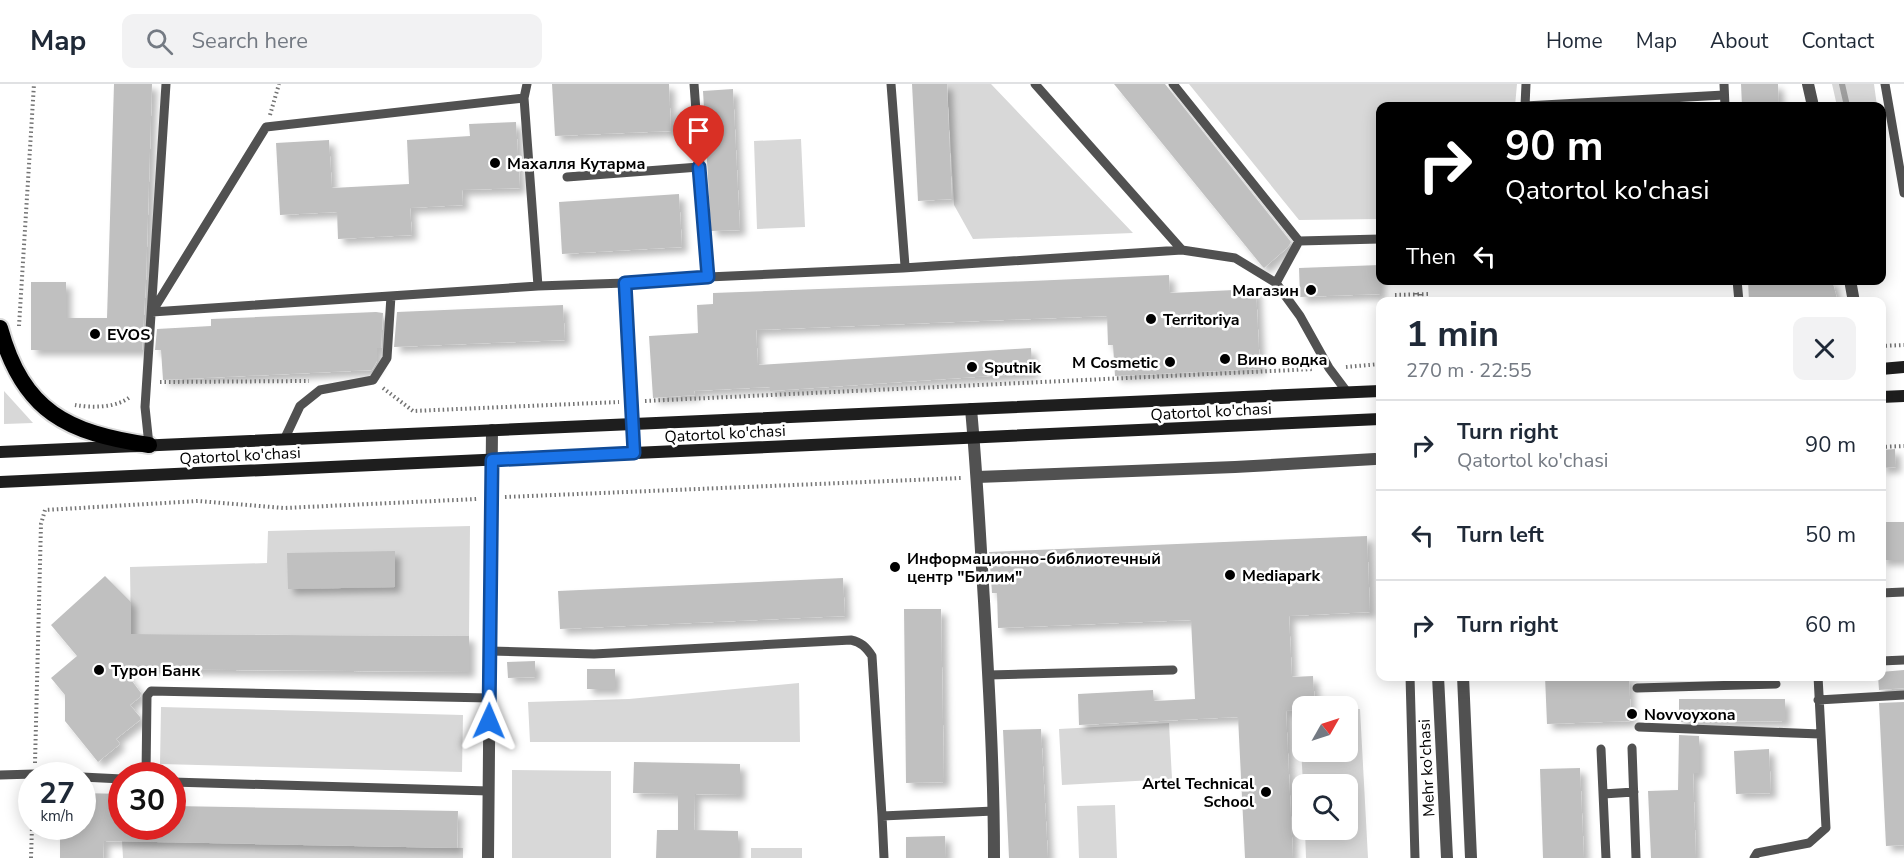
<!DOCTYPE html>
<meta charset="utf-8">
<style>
:root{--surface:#fff;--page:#f2f2f3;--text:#1f2937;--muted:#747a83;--line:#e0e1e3}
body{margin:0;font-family:"Nunito Sans",sans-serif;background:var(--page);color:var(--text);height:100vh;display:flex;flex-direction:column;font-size:22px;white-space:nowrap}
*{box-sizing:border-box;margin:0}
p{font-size:20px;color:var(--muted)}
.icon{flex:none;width:33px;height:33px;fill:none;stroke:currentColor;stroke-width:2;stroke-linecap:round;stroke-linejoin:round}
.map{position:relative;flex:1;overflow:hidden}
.drawer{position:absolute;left:1376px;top:213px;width:510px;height:384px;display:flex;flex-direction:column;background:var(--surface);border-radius:12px;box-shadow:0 3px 15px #0003}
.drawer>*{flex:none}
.top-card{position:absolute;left:1376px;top:18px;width:510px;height:183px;border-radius:12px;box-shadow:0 3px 15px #0003;background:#000;color:#fff;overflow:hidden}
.needle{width:39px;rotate:51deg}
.buttons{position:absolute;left:1292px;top:612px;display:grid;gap:12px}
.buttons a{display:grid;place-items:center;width:66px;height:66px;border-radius:12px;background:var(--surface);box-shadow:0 3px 15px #0003;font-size:30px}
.speed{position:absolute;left:18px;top:678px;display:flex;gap:12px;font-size:30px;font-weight:700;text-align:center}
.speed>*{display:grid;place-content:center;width:78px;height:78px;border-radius:50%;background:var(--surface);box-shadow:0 3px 15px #0003;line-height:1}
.speed small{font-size:15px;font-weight:400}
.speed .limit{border:9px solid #d22;background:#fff;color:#111}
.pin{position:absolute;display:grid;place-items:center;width:51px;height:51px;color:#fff;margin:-62px -26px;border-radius:50% 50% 50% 0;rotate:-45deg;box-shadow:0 0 6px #0007}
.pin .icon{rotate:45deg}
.me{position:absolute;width:66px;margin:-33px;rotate:1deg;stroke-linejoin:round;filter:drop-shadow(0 0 4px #0008)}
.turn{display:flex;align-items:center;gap:21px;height:126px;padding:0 30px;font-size:27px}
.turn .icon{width:78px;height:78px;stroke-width:2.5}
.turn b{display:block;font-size:42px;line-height:51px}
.then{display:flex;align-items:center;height:57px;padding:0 30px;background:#0003;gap:12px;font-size:22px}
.round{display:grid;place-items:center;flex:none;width:63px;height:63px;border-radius:12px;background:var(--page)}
.overview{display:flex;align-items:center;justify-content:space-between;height:102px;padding:0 30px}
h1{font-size:36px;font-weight:700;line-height:45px}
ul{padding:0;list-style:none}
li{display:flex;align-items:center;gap:18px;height:90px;padding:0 30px;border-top:2px solid var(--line)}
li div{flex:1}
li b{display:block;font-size:22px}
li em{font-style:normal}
header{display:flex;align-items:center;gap:36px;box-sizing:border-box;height:84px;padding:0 30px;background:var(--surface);border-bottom:2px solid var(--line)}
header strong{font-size:28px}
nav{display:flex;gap:33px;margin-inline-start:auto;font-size:21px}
.search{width:420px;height:54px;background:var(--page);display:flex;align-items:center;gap:15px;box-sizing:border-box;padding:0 21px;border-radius:12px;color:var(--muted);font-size:22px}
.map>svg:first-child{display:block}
.green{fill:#d8d8d8}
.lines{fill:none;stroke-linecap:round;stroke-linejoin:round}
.stream{stroke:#9f9f9f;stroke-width:6}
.building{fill:#c0c0c0;filter:url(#shadow)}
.trunk-casing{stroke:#dbdbdb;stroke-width:20}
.path{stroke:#737373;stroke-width:4;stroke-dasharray:1.5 3;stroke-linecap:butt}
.service{stroke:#515151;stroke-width:9}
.pedestrian{stroke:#515151;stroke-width:12}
.minor{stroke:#515151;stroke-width:12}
.secondary{stroke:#1e1e1e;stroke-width:12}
.trunk{stroke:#000;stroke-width:16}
.route-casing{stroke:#114b97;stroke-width:15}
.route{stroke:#1a73e8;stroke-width:10}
.poi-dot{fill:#000;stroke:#fff;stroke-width:2}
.labels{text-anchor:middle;stroke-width:5;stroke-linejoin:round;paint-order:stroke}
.poi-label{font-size:16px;font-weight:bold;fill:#000;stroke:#fff;text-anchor:start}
.street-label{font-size:16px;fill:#000;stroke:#fff}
</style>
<header>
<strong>Map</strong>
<div class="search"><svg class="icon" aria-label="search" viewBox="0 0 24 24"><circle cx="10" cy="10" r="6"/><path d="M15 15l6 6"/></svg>Search here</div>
<nav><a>Home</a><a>Map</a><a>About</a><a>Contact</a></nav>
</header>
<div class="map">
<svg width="1904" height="774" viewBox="0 0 1904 774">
<defs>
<filter id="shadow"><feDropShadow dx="5.5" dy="5.5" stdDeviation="3" flood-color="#0004"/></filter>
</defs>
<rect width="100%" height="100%" fill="#fff"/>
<path class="green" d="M947,0H991L1133,149L973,155L954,121Z
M1189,0H1517L1515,22H1380V135L1299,136Z
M1832,0H1874L1877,22H1837Z
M801,55L805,143L757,145L754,57Z
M4,307L33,339L4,340Z
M470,442L469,552L131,550L130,483L267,479L268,447Z
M799,599L800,658H530L528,618L629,615Z
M161,623L463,631L462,688L160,680Z
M1347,625H1360L1368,774H1306L1305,746H1347V700H1303L1299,627H1302V668H1347Z
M1169,639L1172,695L1062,701L1059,645Z
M512,686L611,687V774H512Z
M1115,721L1117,774H1079L1077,722Z
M122,757L463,764V774H123Z
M751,764H802V774H751Z"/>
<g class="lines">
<path class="stream" d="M1842,0L1847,22"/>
</g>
<path class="building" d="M114,0H152L146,197L142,266H31V198H66V234H107Z
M552,0H669L671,47L555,52Z
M912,0H947L952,115L918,117Z
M1114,0H1165L1291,158L1288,163L1264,184L1262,182Z
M1741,0H1778L1779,22H1742Z
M733,5L740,146L711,147L703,7Z
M516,38L520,104L462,106L463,121L410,124L412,151L338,155L337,128L280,131L276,59L329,56L332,104L409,100L407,56L470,52L469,40Z
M679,110L682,163L562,170L559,118Z
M1380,181V210L1300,213L1299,184Z
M1169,191L1170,209L1256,205L1260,285L1115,292L1113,261H1108L1107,232L756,246L758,281L1031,264L1033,289L770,307V303L694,307L695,311L653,314L649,252L698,249L697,221L713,220V209L1031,197Z
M1748,196H1832L1838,218H1749Z
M563,221L565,256L394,263L397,228Z
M376,228L383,229L381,264H377V277L372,286L163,296L161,266H155L157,245L211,242V235Z
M1895,365L1896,383L1881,384V366Z
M1881,438H1904V476H1881Z
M1367,452L1370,528L1289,532L1292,593L1313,592L1315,622H1302V626L1286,627L1293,774H1245L1238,633L1079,641L1078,610L1153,606L1154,617L1195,615L1191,536L998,544L997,509H992L989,468Z
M395,467V503L288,505L287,469Z
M105,492L131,518V550L469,552V588L123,585L141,609L140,613L130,621L140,633V636L116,655L120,660L98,678L65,637V611L51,594L77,572L51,541Z
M843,494L845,532L560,545L558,507Z
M904,525H941L944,698L906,699Z
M535,577V593L508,594L507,578Z
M587,585H615V605H587Z
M1904,586V604L1879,606L1878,592H1881V588Z
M1545,592H1629L1631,637L1547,640Z
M1679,615H1785V637L1679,638Z
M1904,618V761L1886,762L1879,619Z
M1041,645L1048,774H1009L1003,646Z
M1679,651L1699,652V689H1693L1696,774H1651L1648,707L1678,706Z
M1769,665L1771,709L1736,710L1734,667Z
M634,678L740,680V711L695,710L694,746L738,747V774H656L657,746H678V710L633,709Z
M1580,684L1584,774H1543L1540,685Z
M82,709L122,710V742H172V722L458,727L457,764L104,757L103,774H60V742H82Z
M945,752L946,774H906V753Z"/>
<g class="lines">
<g class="trunk-casing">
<path id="trunk" d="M0,244C23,328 68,349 149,361"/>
</g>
<path class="path" d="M270,31L279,0
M1416,209V218
M1420,210V218
M1395,211L1428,210
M19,242L34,0
M1881,262L1904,261
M1346,283L1380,280
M160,298L309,297
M383,304L413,327L619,318
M645,317L1314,285
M75,321C92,324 118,324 131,312
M1881,363L1904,362
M505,413L962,394
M35,679L41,440L45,426L198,417L284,424L477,415
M31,774L32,742"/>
<path class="service" d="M694,0L708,193
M1035,0L1182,166L1235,174L1276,199L1300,232L1329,284L1347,308
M1173,0L1299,157L1276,199
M1526,0L1525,22L1724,11
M1724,0L1725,22
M1885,0L1904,109
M524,14L266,43L152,228L538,202L524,14L527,0
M567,93L699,83
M1299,157L1380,155
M903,184L1182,166
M1737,196L1739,218
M538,202L625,199
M284,356L300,322L320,306L373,296L387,274L391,212
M149,361L145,323L166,0
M634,369L625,199L708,193L903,184L905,182L891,0
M1881,509L1904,508
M490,567L594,570L851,556C861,558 866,563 872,572L882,732L994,727
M1881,577L1904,576
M988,591L1173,586
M1410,592L1415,774
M1637,604L1776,600
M1818,616L1904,611
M1639,643L1820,650
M1632,664L1636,774
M1601,665L1606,774
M0,691L34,690L65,692
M146,692L147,612L151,607L490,614
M82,693L122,695
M172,698L489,707
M1603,710L1634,708
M882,732L884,774
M1754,774L1757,769L1809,759L1826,744L1818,592"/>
<path class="pedestrian" d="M977,393L1235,383L1375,375"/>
<path class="minor" d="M1808,0L1813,22
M1850,196L1854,218
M971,325C977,389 980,453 984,517C989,603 994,688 994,774
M1438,592L1447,774
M1463,592L1471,774
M488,774L492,346"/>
<path class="secondary" d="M1881,285L1904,283
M1881,313L1904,312
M0,368L1380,307
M0,398L1380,335"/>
<use href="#trunk" class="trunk"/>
</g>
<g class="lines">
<g class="route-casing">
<path id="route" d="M489,637L492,376L634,369L625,199L708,193L699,83"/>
</g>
<use href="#route" class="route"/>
</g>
<g class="poi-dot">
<circle cx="495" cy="79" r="6"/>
<circle cx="1311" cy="206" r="6"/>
<circle cx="1151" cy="235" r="6"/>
<circle cx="95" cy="250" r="6"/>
<circle cx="1225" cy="275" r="6"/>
<circle cx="1170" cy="278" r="6"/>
<circle cx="972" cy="283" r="6"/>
<circle cx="895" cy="483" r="6"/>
<circle cx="1230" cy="491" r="6"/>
<circle cx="99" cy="586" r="6"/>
<circle cx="1632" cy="630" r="6"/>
<circle cx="1266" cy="708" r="6"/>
</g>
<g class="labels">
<g class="poi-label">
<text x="507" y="85">Махалля Кутарма</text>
<text x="1299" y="212" text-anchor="end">Магазин</text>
<text x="1163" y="241">Territoriya</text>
<text x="107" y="256">EVOS</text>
<text x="1237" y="281">Вино водка</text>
<text x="1158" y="284" text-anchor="end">M Cosmetic</text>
<text x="984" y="289">Sputnik</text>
<text x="907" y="480">Информационно-библиотечный<tspan x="907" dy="18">центр "Билим"</tspan></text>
<text x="1242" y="497">Mediapark</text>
<text x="111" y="592">Турон Банк</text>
<text x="1644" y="636">Novvoyxona</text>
<text x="1254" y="705" text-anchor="end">Artel Technical<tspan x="1254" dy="18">School</tspan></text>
</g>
<g class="street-label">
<text transform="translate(1211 327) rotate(-3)" y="6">Qatortol ko'chasi</text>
<text transform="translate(725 349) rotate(-3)" y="6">Qatortol ko'chasi</text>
<text transform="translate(240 371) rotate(-3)" y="6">Qatortol ko'chasi</text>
<text transform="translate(1426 684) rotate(-93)" y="6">Mehr ko'chasi</text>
</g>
</g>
</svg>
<div class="buttons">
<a><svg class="needle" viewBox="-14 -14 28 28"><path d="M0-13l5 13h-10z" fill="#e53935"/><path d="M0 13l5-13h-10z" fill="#747a83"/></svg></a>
<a><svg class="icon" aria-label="search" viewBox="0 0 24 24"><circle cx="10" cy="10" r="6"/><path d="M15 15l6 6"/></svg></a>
</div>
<div class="speed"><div>27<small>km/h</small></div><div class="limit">30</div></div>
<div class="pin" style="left:699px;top:83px;background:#d93025"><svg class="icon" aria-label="arrive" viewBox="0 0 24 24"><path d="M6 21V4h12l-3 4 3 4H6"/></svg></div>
<svg class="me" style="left:489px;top:637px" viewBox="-20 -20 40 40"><path d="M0-17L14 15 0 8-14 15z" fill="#1a73e8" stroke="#fff" stroke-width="4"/></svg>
<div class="top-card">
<div class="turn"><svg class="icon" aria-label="right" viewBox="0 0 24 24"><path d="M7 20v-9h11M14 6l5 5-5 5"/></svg><div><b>90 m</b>Qatortol ko'chasi</div></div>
<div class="then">Then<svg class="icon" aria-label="left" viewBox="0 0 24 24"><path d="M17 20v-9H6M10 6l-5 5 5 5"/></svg></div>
</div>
<section class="drawer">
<div class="overview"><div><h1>1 min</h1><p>270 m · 22:55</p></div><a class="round"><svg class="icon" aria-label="close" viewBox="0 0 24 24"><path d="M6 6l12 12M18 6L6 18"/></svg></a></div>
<ul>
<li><svg class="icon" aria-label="right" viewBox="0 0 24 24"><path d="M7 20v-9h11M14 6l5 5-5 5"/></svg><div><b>Turn right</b><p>Qatortol ko'chasi</p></div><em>90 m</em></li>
<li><svg class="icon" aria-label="left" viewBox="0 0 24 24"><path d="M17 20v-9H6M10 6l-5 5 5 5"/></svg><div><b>Turn left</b></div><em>50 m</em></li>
<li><svg class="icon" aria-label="right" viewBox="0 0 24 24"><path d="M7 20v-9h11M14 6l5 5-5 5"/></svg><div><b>Turn right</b></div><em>60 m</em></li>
</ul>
</section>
</div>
